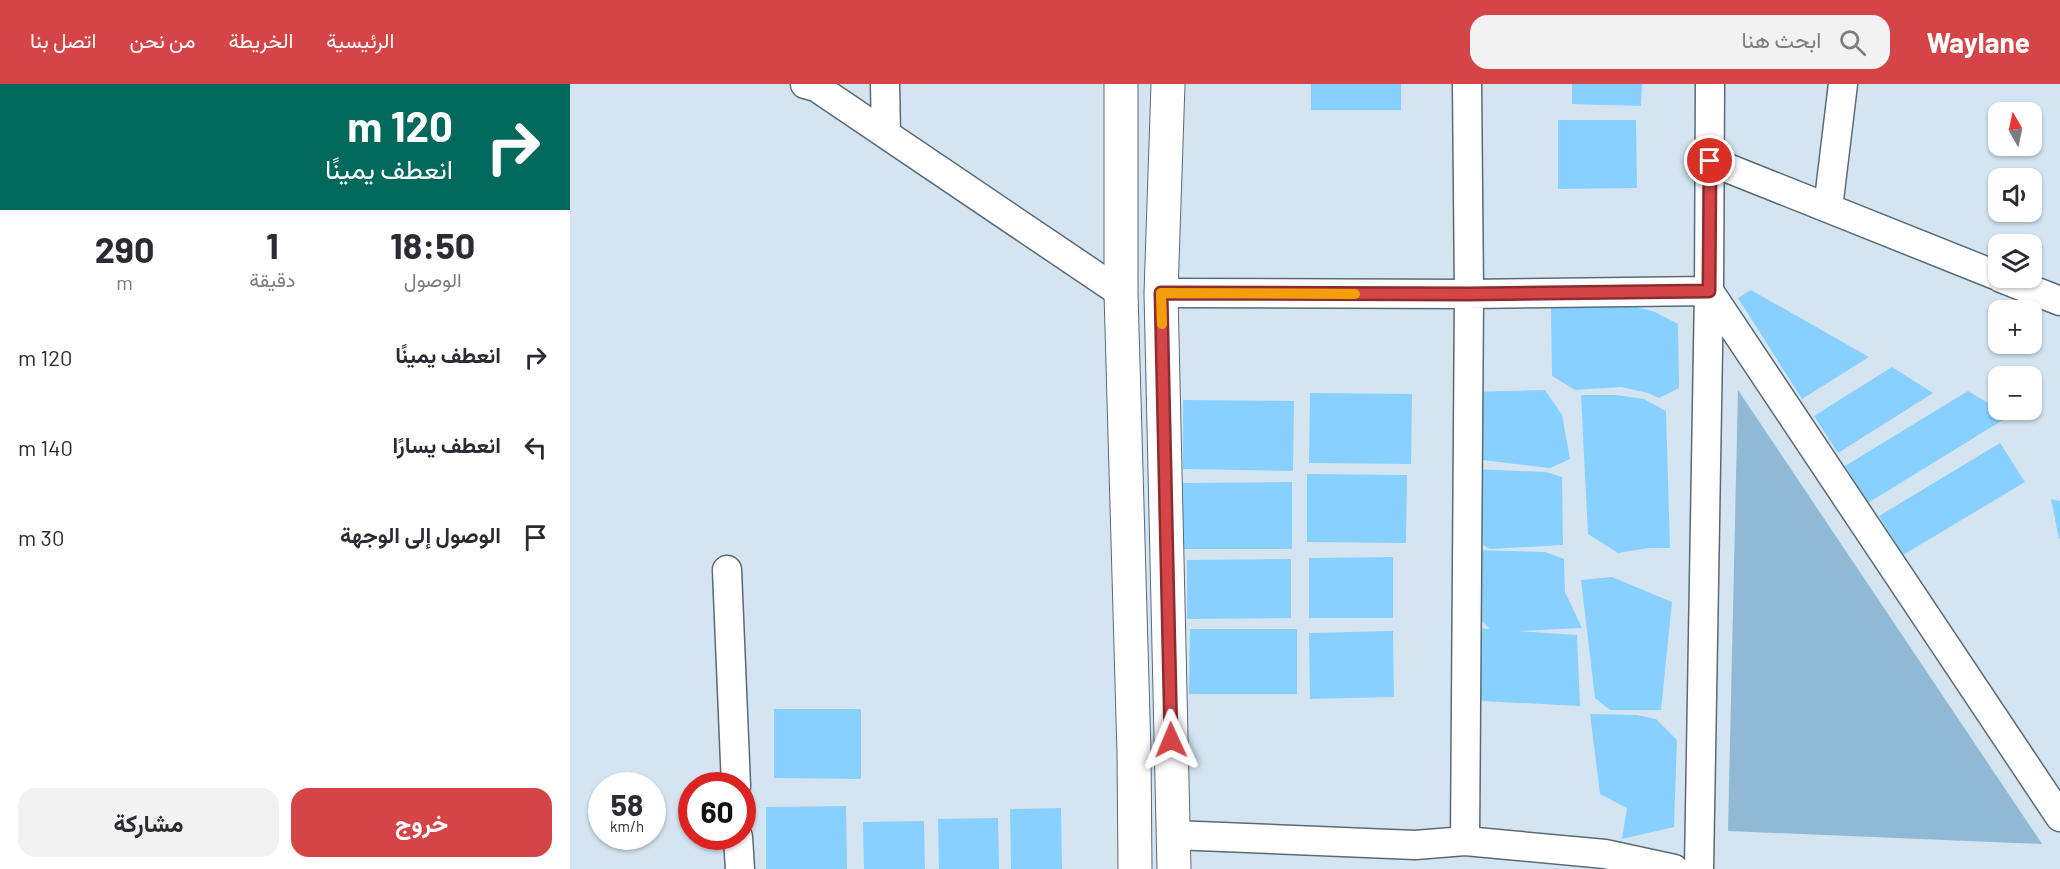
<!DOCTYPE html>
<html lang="ar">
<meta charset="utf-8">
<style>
:root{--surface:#fff;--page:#f2f2f3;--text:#2b2b33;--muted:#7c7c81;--accent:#d54548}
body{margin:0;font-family:Barlow,Vazirmatn,sans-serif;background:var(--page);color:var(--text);direction:rtl;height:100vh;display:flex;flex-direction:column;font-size:22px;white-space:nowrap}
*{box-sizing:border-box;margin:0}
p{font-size:20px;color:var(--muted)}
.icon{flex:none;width:33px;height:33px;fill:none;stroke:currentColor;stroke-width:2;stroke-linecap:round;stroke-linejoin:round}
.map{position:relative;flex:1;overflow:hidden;direction:ltr}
.side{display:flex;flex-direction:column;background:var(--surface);width:570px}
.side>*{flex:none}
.top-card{background:#00695c;color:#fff;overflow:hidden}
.needle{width:39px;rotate:351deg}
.tools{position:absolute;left:1418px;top:18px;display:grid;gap:12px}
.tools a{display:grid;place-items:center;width:54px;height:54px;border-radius:12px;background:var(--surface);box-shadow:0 2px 4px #0004;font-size:30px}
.speed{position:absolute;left:18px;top:688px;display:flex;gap:12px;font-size:30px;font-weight:700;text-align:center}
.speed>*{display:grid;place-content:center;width:78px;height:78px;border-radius:50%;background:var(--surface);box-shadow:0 2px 4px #0004;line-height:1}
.speed small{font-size:15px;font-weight:400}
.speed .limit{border:9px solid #d22;background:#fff;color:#111}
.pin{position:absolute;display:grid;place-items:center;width:51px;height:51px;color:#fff;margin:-26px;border:3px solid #fff;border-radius:50%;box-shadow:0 2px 6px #0007}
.me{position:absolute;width:66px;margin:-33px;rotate:359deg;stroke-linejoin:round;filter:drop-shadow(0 0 4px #0008)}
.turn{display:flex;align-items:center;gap:21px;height:126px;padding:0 18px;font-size:27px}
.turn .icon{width:78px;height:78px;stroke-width:2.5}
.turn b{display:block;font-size:42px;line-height:51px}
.eta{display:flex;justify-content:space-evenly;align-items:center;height:102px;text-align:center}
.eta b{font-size:36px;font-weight:700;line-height:42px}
.button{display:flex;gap:12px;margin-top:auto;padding:12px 18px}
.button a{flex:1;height:69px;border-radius:18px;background:var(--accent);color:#fff;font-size:24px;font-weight:700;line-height:69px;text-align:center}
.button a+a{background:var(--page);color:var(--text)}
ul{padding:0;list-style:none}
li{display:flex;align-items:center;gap:18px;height:90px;padding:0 18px}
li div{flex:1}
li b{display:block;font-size:22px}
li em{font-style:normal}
header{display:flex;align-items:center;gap:36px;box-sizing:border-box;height:84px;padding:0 30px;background:var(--accent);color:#fff}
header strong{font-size:28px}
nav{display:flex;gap:33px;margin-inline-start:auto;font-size:21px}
.search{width:420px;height:54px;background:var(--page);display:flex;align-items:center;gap:15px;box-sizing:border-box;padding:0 21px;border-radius:18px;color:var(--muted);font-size:22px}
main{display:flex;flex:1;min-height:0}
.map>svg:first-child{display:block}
.garden{fill:#8fb9d5}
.building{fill:#88d0ff}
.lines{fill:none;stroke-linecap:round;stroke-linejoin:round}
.minor-casing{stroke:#5b6a74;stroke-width:31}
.major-casing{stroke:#5b6a74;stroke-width:35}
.minor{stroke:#fff;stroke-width:28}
.major{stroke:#fff;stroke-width:33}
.route-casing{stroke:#8a2d2f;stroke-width:15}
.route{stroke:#d54548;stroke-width:10}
.slow{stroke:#f59e0b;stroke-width:10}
</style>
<header>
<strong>Waylane</strong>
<div class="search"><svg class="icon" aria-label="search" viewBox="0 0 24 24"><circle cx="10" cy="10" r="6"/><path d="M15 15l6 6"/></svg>ابحث هنا</div>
<nav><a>الرئيسية</a><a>الخريطة</a><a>من نحن</a><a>اتصل بنا</a></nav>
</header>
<main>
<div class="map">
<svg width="1490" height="785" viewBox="0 0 1490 785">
<rect width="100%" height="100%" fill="#d4e5f1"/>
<path class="garden" d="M1168,306L1472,760L1158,747Z"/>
<path class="building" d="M741,0H831V26H741Z
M1002,0H1072L1071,22L1002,20Z
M988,36H1066L1067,104L988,105Z
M1181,206L1299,273L1232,315L1168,214Z
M981,221L1067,223L1085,228L1108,240L1109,304L1089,314L1078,309L1051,303L1005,306L982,292Z
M1322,283L1363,309L1268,369L1244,332Z
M975,306L992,331L1000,375L980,384L912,376L906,308Z
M1398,307L1430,326L1436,334L1298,419L1275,382Z
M740,309L842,310L841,380L739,379Z
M1011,311H1046L1074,315L1096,327L1100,464H1079L1048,469L1018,450Z
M613,316L724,317L723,387L613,385Z
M1430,359L1455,398L1333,471L1309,432Z
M904,385L976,388L992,393L993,461L920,465L906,457Z
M737,390L837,391L836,459L737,458Z
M722,398V465H613V399Z
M1481,415L1490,417V455H1489Z
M905,466L975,468L994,475L995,508L1012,544L948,547L1007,551L1010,622L913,617L904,610L903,544L920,545L904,529Z
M823,473V534H739V474Z
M721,475V534L617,535V476Z
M1042,493L1102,518L1091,626H1040L1025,614L1011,496Z
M620,545H727V610H619Z
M823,547L824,613L740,615L739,549Z
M204,625H291V695L204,694Z
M1020,630L1067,631L1086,635L1107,656L1104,743L1052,755L1057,724L1030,710Z
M276,722L277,785H196V723Z
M491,724L492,785H441L440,725Z
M428,734L429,785H369L368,735Z
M354,737L355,785H294L293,738Z"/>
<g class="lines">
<g class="minor-casing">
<path id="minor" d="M235,0L246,3L551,209
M315,0L316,50
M1140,77L1428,192
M1258,124L1273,0
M1431,194L1490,217
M591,209L899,210L1139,207L1490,733
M157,486L166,702
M603,751L845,761L895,757L1035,770L1104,785
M168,753L170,785
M895,757L899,210L897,0
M1129,785L1139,207L1140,0"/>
</g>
<g class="major-casing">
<path id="major" d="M551,0V209L564,669L565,785
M598,0L591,209L604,785"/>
</g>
<use href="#minor" class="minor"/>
<use href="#major" class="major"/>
</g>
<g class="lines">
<g class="route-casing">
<path id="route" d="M601,656L591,209L898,210L1139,207L1140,77"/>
</g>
<use href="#route" class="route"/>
<path class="slow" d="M592,240L591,209L785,210"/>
</g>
</svg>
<div class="tools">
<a><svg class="needle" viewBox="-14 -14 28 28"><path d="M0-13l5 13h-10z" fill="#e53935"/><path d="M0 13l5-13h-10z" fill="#7c7c81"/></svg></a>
<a><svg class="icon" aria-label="sound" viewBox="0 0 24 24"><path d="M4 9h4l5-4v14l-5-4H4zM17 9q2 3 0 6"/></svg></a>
<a><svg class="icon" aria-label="layers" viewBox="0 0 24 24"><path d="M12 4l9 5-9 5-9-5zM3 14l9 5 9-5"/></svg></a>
<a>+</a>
<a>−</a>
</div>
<div class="speed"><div>58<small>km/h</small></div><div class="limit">60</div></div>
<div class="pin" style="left:1140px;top:77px;background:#d93025"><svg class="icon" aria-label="arrive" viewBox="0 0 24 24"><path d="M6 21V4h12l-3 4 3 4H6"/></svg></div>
<svg class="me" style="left:601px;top:656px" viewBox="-20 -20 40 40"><path d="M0-17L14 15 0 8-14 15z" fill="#d54548" stroke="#fff" stroke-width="4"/></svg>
</div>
<section class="side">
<div class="top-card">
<div class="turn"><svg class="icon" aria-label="right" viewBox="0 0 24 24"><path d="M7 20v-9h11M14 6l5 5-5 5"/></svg><div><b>120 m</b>انعطف يمينًا</div></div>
</div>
<div class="eta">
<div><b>18:50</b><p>الوصول</p></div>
<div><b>1</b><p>دقيقة</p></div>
<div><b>290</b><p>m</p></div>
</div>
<ul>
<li><svg class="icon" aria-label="right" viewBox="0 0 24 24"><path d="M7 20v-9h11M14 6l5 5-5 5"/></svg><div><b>انعطف يمينًا</b></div><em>120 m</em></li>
<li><svg class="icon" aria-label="left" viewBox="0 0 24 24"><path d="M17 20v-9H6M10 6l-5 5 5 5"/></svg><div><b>انعطف يسارًا</b></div><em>140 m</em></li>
<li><svg class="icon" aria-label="arrive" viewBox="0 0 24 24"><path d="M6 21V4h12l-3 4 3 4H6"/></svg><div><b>الوصول إلى الوجهة</b></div><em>30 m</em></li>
</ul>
<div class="button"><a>خروج</a><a>مشاركة</a></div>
</section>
</main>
